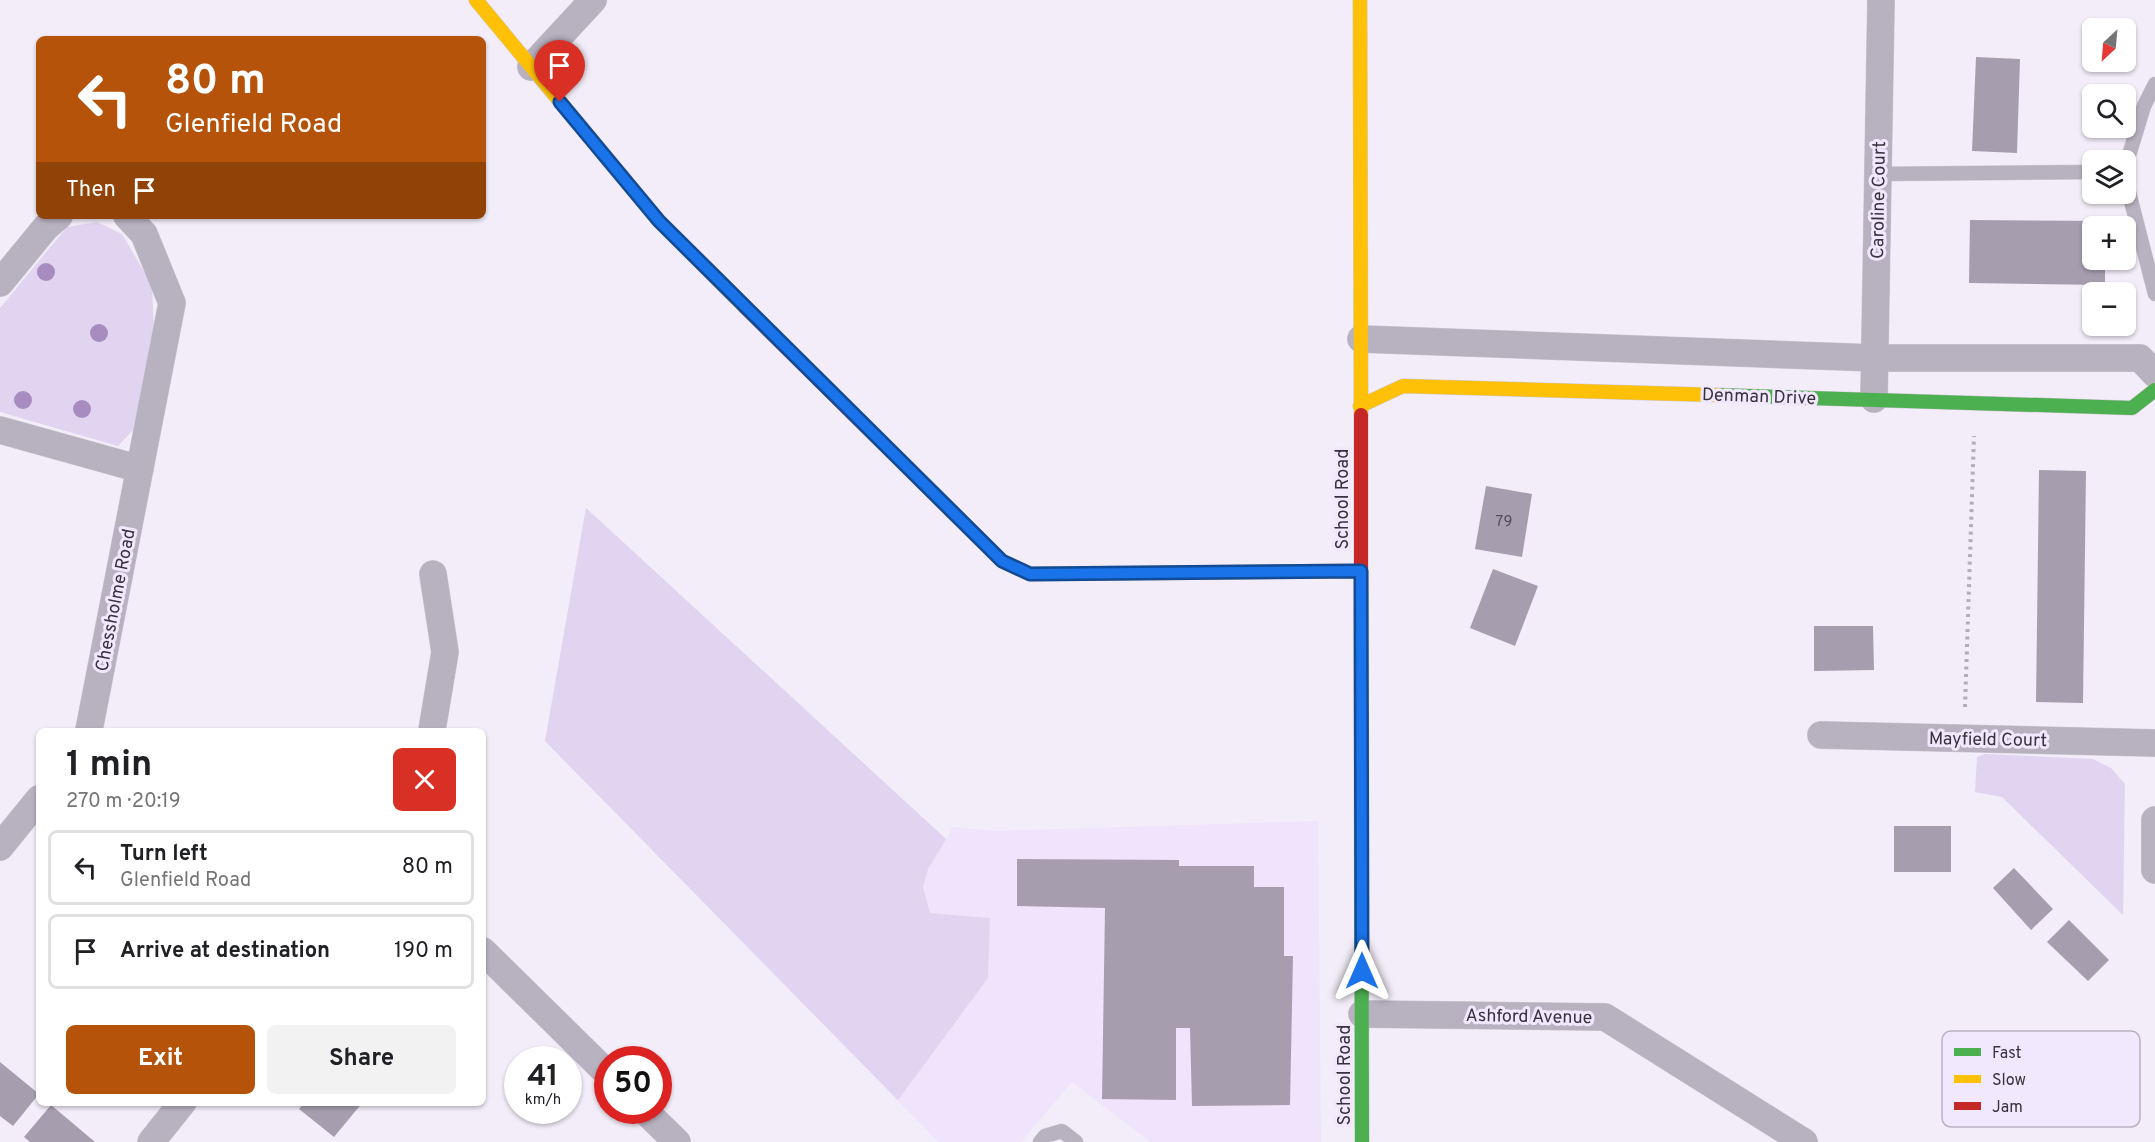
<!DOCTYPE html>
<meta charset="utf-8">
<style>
:root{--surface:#fff;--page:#f2f2f2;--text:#202124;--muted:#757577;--line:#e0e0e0;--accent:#b45309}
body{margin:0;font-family:Overpass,sans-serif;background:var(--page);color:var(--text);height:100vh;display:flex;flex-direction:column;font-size:22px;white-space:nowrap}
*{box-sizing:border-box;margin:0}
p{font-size:20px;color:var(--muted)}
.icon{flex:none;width:33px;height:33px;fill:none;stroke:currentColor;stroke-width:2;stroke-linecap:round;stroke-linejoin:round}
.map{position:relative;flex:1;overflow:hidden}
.drawer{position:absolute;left:36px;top:728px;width:450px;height:378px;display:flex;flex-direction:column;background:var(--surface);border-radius:9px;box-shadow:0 2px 4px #0004}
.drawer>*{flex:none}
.top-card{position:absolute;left:36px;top:36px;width:450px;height:183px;border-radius:9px;box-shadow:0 2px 4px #0004;background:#b45309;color:#fff;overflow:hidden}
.needle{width:39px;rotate:206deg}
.controls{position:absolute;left:2082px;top:18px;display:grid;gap:12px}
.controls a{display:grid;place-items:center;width:54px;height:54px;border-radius:9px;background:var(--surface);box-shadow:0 2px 4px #0004;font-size:30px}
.speed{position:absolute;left:504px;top:1046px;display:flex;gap:12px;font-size:30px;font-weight:700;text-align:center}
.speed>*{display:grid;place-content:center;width:78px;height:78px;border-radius:50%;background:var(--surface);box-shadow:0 2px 4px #0004;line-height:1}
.speed small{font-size:15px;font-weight:400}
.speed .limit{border:9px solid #d22;background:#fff;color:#111}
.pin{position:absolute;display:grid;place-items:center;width:51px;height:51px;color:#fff;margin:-62px -26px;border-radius:50% 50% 50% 0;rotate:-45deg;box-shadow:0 0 6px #0007}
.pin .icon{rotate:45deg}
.me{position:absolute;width:66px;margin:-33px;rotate:0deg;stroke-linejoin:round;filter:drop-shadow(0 0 4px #0008)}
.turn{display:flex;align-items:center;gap:21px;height:126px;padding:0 30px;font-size:27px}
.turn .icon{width:78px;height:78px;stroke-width:2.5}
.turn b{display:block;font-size:42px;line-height:51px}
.then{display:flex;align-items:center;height:57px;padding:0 30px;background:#0003;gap:12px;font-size:22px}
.round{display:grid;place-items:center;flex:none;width:63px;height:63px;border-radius:9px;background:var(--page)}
.summary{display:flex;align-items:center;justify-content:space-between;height:102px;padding:0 30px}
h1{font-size:36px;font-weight:700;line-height:45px}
.cta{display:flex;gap:12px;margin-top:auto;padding:12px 30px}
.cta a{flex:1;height:69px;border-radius:9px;background:var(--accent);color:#fff;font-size:24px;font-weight:700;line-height:69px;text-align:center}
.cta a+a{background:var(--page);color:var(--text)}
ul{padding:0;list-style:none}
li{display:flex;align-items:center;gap:18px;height:75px;margin:0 12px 9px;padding:0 18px;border:3px solid var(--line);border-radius:9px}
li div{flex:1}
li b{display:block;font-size:22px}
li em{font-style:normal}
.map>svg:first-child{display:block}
.built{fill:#efe4fb}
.grass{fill:#e1d4f0}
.building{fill:#a69eaf}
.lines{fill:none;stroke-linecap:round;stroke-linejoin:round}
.lane-casing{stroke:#cdc8d2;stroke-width:15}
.street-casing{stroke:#cdc8d2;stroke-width:28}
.fast-casing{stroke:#cdc8d2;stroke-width:15}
.slow-casing{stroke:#cdc8d2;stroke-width:15}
.jam-casing{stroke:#cdc8d2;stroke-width:15}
.path{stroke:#b3adba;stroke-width:4;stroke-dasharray:3 4.5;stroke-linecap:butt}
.lane{stroke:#b8b1c0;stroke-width:14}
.street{stroke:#b8b1c0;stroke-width:27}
.fast{stroke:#4caf50;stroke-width:14}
.slow{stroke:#ffc107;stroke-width:14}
.jam{stroke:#c62828;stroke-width:14}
.tree{fill:#a78dbf}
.route-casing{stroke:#114b97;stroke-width:15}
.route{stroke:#1a73e8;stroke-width:10}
.labels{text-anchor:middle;stroke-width:6;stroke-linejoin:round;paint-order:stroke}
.number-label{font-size:15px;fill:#534d59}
.street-label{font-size:18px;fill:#37323c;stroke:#f2e8fd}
.key{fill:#f2e8fd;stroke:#bab1c3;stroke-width:1.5}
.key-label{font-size:16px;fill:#37323c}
</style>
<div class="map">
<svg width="2155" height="1142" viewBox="0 0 2155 1142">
<rect width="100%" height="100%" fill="#f2edf8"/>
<path class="built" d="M586,508L946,839L952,827L995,831L1318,821L1321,1142H1151L1072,1082L1021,1142H938L545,741Z"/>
<path class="grass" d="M97,222L122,234L152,285L154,331L135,428L118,446L0,412V308L67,227Z
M586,508L946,839L928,869L923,887L930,913L990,918L988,978L898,1100L545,741Z
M1985,754L2093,759L2111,768L2125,784L2123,915L2002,797L1975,792L1977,757Z"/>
<path class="building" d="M1976,57L2020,59L2017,153L1972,151Z
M1970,220L2106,221V226H2092V260H2105V285L1969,283Z
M2039,470L2086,471L2083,703L2036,702Z
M1486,486L1532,494L1522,557L1475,549Z
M1493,569L1538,586L1515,646L1470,628Z
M1814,626H1873L1874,670L1814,671Z
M1894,826H1951V872H1894Z
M1017,859L1179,860V866H1254V887H1284V956H1293L1290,1105L1192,1106L1190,1028H1176V1100L1102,1099L1105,908L1017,906Z
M2014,868L2053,909L2031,930L1993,888Z
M2069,920L2109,960L2088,981L2047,942Z
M0,1062L39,1094L13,1126L0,1116Z
M305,1102H363L334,1137L299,1109Z
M51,1105L95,1142H30L24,1137Z"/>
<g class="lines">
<g class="lane-casing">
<path id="lane" d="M2126,165L2144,106L2155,84
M1878,174L2092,172
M2126,181L2155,294
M1040,1142L1045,1136L1062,1131L1076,1142"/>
</g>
<g class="street-casing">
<path id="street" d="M531,67L593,0
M0,283L46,227L59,216
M1361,339L1875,358H2140L2155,374
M1874,399L1881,0
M0,430L140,469
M89,730L172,303L144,234L127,216
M432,730L445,652L433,574
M1821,735L2155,743
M2155,820V870
M0,847L39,799
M483,951L608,1074
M1362,1014L1605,1017L1804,1142
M644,1110L677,1142
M151,1142L183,1102"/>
</g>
<g class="fast-casing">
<path id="fast" d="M1717,395L2132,408L2155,390
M1361,690L1362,1142"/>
</g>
<g class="slow-casing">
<path id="slow" d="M476,0L659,221L745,307
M1360,0L1361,415
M1360,406L1403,386L1717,395
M1015,567L1030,574L1361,571"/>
</g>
<g class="jam-casing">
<path id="jam" d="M745,307L1002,561L1015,567
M1361,415V690"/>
</g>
<path class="path" d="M1965,707L1974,436"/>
<use href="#lane" class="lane"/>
<use href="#street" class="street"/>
<use href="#fast" class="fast"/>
<use href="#slow" class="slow"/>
<use href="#jam" class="jam"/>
</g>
<g class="tree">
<circle cx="46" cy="272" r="9"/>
<circle cx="99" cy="333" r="9"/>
<circle cx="23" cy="400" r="9"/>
<circle cx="82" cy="409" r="9"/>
</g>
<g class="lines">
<g class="route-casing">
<path id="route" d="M560,102L659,221L1002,561L1030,574L1361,571L1362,971"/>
</g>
<use href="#route" class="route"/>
</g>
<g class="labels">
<g class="number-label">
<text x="1504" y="526">79</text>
</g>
<g class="street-label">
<text transform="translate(1878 200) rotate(-89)" y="6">Caroline Court</text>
<text transform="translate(1759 396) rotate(2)" y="6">Denman Drive</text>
<text transform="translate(1342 499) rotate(-90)" y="6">School Road</text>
<text transform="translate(115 600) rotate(-79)" y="6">Chessholme Road</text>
<text transform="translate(1988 739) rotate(1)" y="6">Mayfield Court</text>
<text transform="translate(1529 1016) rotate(1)" y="6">Ashford Avenue</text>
<text transform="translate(1344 1075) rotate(-90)" y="6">School Road</text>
</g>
</g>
<rect x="1942" y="1031" width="198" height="96" rx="9" class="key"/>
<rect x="1954" y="1048" width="27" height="8" fill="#4caf50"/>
<rect x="1954" y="1075" width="27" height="8" fill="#ffc107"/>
<rect x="1954" y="1102" width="27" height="8" fill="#c62828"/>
<g class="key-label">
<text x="1992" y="1058">Fast</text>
<text x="1992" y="1085">Slow</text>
<text x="1992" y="1112">Jam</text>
</g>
</svg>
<div class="controls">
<a><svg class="needle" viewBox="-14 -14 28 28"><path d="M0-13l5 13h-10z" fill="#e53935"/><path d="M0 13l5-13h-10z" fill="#757577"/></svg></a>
<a><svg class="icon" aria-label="search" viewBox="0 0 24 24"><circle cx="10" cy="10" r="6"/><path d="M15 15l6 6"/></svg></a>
<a><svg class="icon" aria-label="layers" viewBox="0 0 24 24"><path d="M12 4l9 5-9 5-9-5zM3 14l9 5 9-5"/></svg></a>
<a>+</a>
<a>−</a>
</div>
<div class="speed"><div>41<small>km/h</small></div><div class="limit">50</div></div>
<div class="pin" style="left:560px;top:102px;background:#d93025"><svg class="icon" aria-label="arrive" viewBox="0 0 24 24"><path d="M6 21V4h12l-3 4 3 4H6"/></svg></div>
<svg class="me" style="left:1362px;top:971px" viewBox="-20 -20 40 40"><path d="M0-17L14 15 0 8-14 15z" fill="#1a73e8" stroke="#fff" stroke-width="4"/></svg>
<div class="top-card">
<div class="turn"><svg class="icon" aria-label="left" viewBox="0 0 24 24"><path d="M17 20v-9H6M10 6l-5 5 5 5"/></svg><div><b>80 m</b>Glenfield Road</div></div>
<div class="then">Then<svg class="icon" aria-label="arrive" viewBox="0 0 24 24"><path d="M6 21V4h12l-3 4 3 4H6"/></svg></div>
</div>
<section class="drawer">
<div class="summary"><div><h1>1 min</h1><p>270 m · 20:19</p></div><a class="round" style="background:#d93025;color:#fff"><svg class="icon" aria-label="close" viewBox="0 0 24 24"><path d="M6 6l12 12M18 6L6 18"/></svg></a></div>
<ul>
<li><svg class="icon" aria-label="left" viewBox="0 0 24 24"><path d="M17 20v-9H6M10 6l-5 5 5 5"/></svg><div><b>Turn left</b><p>Glenfield Road</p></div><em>80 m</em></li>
<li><svg class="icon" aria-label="arrive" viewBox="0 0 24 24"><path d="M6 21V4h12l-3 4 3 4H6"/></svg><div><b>Arrive at destination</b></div><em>190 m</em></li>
</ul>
<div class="cta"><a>Exit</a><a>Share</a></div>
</section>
</div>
